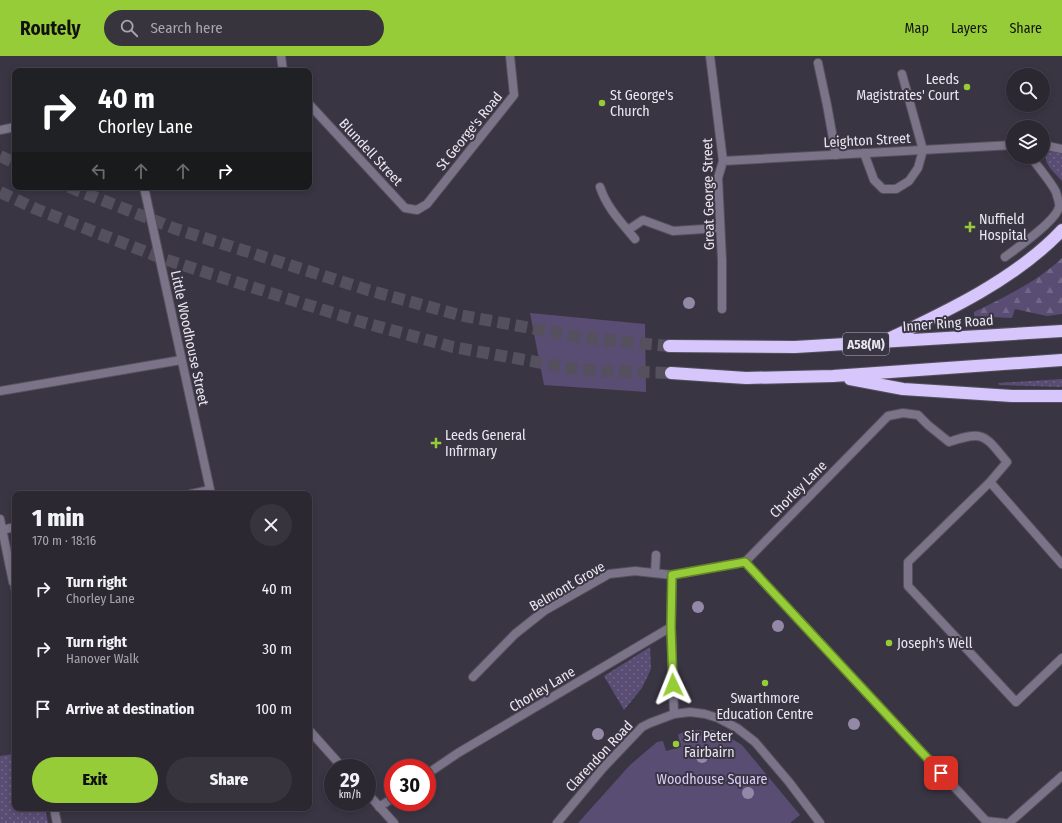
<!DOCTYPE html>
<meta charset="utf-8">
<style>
:root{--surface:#2c2832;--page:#38343e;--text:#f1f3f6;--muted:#a6a6ac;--line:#48444d;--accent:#97cc39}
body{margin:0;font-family:"Fira Sans Condensed",sans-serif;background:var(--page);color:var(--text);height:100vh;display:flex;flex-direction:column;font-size:15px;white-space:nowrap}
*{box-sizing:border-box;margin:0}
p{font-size:13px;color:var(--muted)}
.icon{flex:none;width:22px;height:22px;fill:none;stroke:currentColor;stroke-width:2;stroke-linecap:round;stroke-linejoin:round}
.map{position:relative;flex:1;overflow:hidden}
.drawer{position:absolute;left:12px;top:435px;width:300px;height:320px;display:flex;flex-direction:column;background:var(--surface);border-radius:8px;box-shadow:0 2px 6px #0003,0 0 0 1px var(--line)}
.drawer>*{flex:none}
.top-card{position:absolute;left:12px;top:12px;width:300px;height:122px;border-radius:8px;box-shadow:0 2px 6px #0003,0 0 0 1px var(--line);background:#202124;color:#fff;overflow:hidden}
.tools{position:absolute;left:1006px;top:12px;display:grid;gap:8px}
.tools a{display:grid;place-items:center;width:44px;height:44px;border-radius:50%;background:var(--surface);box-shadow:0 2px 6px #0003,0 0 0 1px var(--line);font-size:20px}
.speed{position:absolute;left:324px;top:703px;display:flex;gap:8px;font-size:20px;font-weight:700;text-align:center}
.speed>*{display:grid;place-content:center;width:52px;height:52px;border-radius:50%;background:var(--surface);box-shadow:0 2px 6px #0003,0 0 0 1px var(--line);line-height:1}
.speed small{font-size:10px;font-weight:400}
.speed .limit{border:6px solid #d22;background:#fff;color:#111}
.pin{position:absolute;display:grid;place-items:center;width:34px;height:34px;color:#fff;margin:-17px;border-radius:8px;box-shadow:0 2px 6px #0006}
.me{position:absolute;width:44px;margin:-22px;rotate:358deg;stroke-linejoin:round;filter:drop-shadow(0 0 3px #0008)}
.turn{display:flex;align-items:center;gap:14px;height:84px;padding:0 20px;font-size:18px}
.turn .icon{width:52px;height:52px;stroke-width:2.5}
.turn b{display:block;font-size:28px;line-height:34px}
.lanes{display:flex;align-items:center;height:38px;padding:0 20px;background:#0003;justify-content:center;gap:20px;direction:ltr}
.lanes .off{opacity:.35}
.round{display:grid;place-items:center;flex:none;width:42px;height:42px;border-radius:21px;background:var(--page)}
.head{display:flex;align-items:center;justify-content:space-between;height:68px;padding:0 20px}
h1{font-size:24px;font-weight:800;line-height:30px}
.cta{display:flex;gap:8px;margin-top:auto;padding:8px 20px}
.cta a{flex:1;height:46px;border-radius:24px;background:var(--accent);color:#111;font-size:16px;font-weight:800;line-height:46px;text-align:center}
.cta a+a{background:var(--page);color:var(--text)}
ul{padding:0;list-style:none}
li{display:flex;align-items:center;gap:12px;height:60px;padding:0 20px}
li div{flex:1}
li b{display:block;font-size:15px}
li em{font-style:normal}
header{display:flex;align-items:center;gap:24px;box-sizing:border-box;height:56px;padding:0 20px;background:var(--accent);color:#111}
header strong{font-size:19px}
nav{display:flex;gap:22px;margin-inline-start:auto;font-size:14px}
.search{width:280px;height:36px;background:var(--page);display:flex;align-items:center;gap:10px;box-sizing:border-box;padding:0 14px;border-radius:22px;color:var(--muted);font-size:15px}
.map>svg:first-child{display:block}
.grass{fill:url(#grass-dots)}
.forest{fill:url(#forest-firs)}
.garden{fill:#5a4d74}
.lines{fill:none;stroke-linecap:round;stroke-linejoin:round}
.minor-tunnel{stroke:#54505d;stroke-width:8;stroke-dasharray:8 4;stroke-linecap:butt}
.motorway-tunnel{stroke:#54505d;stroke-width:12;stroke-dasharray:12 6;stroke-linecap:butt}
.service-casing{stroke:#56515f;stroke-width:10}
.pedestrian-casing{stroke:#56515f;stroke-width:10}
.minor-casing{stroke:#56515f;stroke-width:10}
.tertiary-casing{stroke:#56515f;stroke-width:10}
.motorway-casing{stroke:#56515f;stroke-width:14}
.service{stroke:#7b7489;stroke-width:8}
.pedestrian{stroke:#7b7489;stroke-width:8}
.minor{stroke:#7b7489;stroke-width:8}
.tertiary{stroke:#7b7489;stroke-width:8}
.motorway{stroke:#d7c6fb;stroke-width:12}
.tree{fill:#9389a7}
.route-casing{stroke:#628525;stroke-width:10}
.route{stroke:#97cc39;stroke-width:7}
.poi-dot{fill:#97cc39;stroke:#3a3543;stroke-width:1.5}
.labels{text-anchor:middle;stroke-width:4;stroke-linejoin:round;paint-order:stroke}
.shield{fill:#3a3543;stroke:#b5b2bc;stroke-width:1}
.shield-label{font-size:13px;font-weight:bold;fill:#eae7f0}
.poi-label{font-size:14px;fill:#eae7f0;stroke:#3a3543;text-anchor:start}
.street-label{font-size:14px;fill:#eae7f0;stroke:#3a3543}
.park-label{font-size:14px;fill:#dbcdf9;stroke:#3a3543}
</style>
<header>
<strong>Routely</strong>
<div class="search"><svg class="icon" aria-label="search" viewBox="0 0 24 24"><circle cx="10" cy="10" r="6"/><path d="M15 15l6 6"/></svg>Search here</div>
<nav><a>Map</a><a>Layers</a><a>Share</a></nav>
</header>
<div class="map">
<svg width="1062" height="767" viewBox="0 0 1062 767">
<defs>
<pattern id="grass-dots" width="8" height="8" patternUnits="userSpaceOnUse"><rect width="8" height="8" fill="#5a4d74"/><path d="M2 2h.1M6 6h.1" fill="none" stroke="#726788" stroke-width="1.8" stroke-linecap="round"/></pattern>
<pattern id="forest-firs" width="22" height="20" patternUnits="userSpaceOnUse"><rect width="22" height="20" fill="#5a4d74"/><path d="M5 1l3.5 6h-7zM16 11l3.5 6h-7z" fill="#726788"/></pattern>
</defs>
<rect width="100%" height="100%" fill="#3a3543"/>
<path class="grass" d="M1051,95L1062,96V125C1055,117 1043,108 1046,97Z
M1062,323V331L999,329L998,327Z
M650,591L651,613L642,632L624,654L604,620Z
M15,698V752H45L48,767H0V700Z"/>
<path class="forest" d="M1062,202V258L1047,260L1015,253L1012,262L974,260V256C1004,241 1037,226 1062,202Z"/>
<path class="garden" d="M530,257L645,268L646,336L544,329Z
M695,674H713L727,680L742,689L800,759L790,767H578L630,709L657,686L663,685L666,695L681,691L678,679L683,676Z"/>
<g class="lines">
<path class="minor-tunnel" d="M13,526L15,537"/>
<path class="motorway-tunnel" d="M0,100L15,107
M69,131L176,173L368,234L459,259L585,282L669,290
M0,136L36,153L164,203L358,265L453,291L581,314L671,317"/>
<g class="service-casing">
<path id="service" d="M281,0L283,15
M818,7L827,49L836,99
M309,48L405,152L417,154L427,148L514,39L510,0
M0,74L15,71
M864,97L874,124L883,133H896L909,125L918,112L923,94L902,18
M144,131L211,438
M600,131C607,152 621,166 635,183
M628,174L643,164L673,175L720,172
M1005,201C1017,192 1056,165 1059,151C1060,148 1057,140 1056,136C1051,126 1038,111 1031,101
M722,204V253
M0,335L181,304
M990,426L908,506V530L1016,646L1062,602
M191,438L210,434
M2,474L15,471
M655,517L656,499
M309,674L343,712
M427,718L458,697L671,571
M367,737L394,767
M379,751L393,742
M1004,767L986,765L745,506L888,360L903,357L918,359L928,369L949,386C985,374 984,379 1007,406L990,426L1062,508"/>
</g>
<g class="pedestrian-casing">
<path id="pedestrian" d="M1043,89L1062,93"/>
</g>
<g class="minor-casing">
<path id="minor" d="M710,0L723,105L718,122L722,204
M723,105L1013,89
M0,463L13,526
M672,519L671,571L674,658
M473,621L515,578L544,555L609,518L635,515L672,519L745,506
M54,752L57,767
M1009,767L1062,720"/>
</g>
<g class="tertiary-casing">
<path id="tertiary" d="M557,767L603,712L642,671L650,667L674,658L690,656L705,658L718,662L737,672L755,686L789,726L820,767"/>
</g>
<g class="motorway-casing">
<path id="motorway" d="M886,284C946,256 1016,223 1062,174
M669,290L795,291L1062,275
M671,317L746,322L833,320L1062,304
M850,323L903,333L1012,340H1062"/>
</g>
<use href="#service" class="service"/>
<use href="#pedestrian" class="pedestrian"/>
<use href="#minor" class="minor"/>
<use href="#tertiary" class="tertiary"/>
<use href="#motorway" class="motorway"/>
</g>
<g class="tree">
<circle cx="689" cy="247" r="6"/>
<circle cx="698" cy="551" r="6"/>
<circle cx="778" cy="570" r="6"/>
<circle cx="854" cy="668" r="6"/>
<circle cx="598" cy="678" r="6"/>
<circle cx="702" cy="701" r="6"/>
<circle cx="748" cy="737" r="6"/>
</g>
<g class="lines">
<g class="route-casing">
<path id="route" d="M673,629L671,571L672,519L745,506L941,717"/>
</g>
<use href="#route" class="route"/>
</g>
<g class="poi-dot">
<circle cx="967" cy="31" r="4"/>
<circle cx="602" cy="47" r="4"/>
<path d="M968 165h4v4h4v4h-4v4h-4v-4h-4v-4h4z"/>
<path d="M434 381h4v4h4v4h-4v4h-4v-4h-4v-4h4z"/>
<circle cx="889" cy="587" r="4"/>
<circle cx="765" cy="627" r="4"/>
<circle cx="676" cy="688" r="4"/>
</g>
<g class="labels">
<rect class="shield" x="843" y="277" width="46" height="22" rx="3"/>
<g class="shield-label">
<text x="866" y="293">A58(M)</text>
</g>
<g class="poi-label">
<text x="959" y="28" text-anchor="end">Leeds<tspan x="959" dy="16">Magistrates' Court</tspan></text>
<text x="610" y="44">St George's<tspan x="610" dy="16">Church</tspan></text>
<text x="979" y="168">Nuffield<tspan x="979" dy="16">Hospital</tspan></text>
<text x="445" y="384">Leeds General<tspan x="445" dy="16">Infirmary</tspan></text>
<text x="897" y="592">Joseph's Well</text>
<text x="765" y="647" text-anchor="middle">Swarthmore<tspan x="765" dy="16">Education Centre</tspan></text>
<text x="684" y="685">Sir Peter<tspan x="684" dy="16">Fairbairn</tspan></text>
</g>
<g class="street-label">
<text transform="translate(469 75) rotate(-51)" y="5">St George's Road</text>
<text transform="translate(867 84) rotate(-3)" y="5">Leighton Street</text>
<text transform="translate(371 96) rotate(47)" y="5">Blundell Street</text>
<text transform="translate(708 138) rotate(-91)" y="5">Great George Street</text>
<text transform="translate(948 267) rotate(-4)" y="5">Inner Ring Road</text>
<text transform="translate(190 282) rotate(78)" y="5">Little Woodhouse Street</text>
<text transform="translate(798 433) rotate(-45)" y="5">Chorley Lane</text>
<text transform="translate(567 530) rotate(-30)" y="5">Belmont Grove</text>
<text transform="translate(542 633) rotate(-31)" y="5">Chorley Lane</text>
<text transform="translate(599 700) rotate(-47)" y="5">Clarendon Road</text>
</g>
<g class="park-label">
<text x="712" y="728">Woodhouse Square</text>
</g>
</g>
</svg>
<div class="tools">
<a><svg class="icon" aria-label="search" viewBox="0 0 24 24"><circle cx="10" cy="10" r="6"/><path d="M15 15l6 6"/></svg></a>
<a><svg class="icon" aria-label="layers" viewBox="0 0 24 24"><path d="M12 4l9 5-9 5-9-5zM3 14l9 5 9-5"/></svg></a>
</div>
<div class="speed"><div>29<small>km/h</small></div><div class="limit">30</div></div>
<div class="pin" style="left:941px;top:717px;background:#d93025"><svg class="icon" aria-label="arrive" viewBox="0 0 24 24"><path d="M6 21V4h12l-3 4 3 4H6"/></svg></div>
<svg class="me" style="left:673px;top:629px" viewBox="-20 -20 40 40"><path d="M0-17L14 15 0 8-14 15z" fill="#97cc39" stroke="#fff" stroke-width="4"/></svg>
<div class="top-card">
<div class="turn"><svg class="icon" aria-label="right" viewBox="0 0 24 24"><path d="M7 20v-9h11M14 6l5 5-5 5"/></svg><div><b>40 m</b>Chorley Lane</div></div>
<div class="lanes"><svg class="icon off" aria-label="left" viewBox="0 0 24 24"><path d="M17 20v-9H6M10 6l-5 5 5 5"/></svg><svg class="icon off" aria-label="ahead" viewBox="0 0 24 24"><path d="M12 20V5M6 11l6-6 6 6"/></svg><svg class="icon off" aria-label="ahead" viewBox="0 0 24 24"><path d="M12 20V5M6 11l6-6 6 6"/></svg><svg class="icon" aria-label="right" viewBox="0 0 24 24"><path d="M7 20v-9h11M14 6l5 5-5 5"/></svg></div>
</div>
<section class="drawer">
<div class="head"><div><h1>1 min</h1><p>170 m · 18:16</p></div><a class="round"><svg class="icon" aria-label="close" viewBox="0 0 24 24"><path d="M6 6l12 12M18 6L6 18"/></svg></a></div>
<ul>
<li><svg class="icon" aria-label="right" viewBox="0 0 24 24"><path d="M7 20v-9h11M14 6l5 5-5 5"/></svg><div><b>Turn right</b><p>Chorley Lane</p></div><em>40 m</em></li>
<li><svg class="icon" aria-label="right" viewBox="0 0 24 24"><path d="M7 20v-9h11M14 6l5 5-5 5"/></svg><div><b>Turn right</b><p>Hanover Walk</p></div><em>30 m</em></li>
<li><svg class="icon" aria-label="arrive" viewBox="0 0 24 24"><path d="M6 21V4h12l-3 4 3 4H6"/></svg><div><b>Arrive at destination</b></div><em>100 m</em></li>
</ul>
<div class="cta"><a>Exit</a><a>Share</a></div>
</section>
</div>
